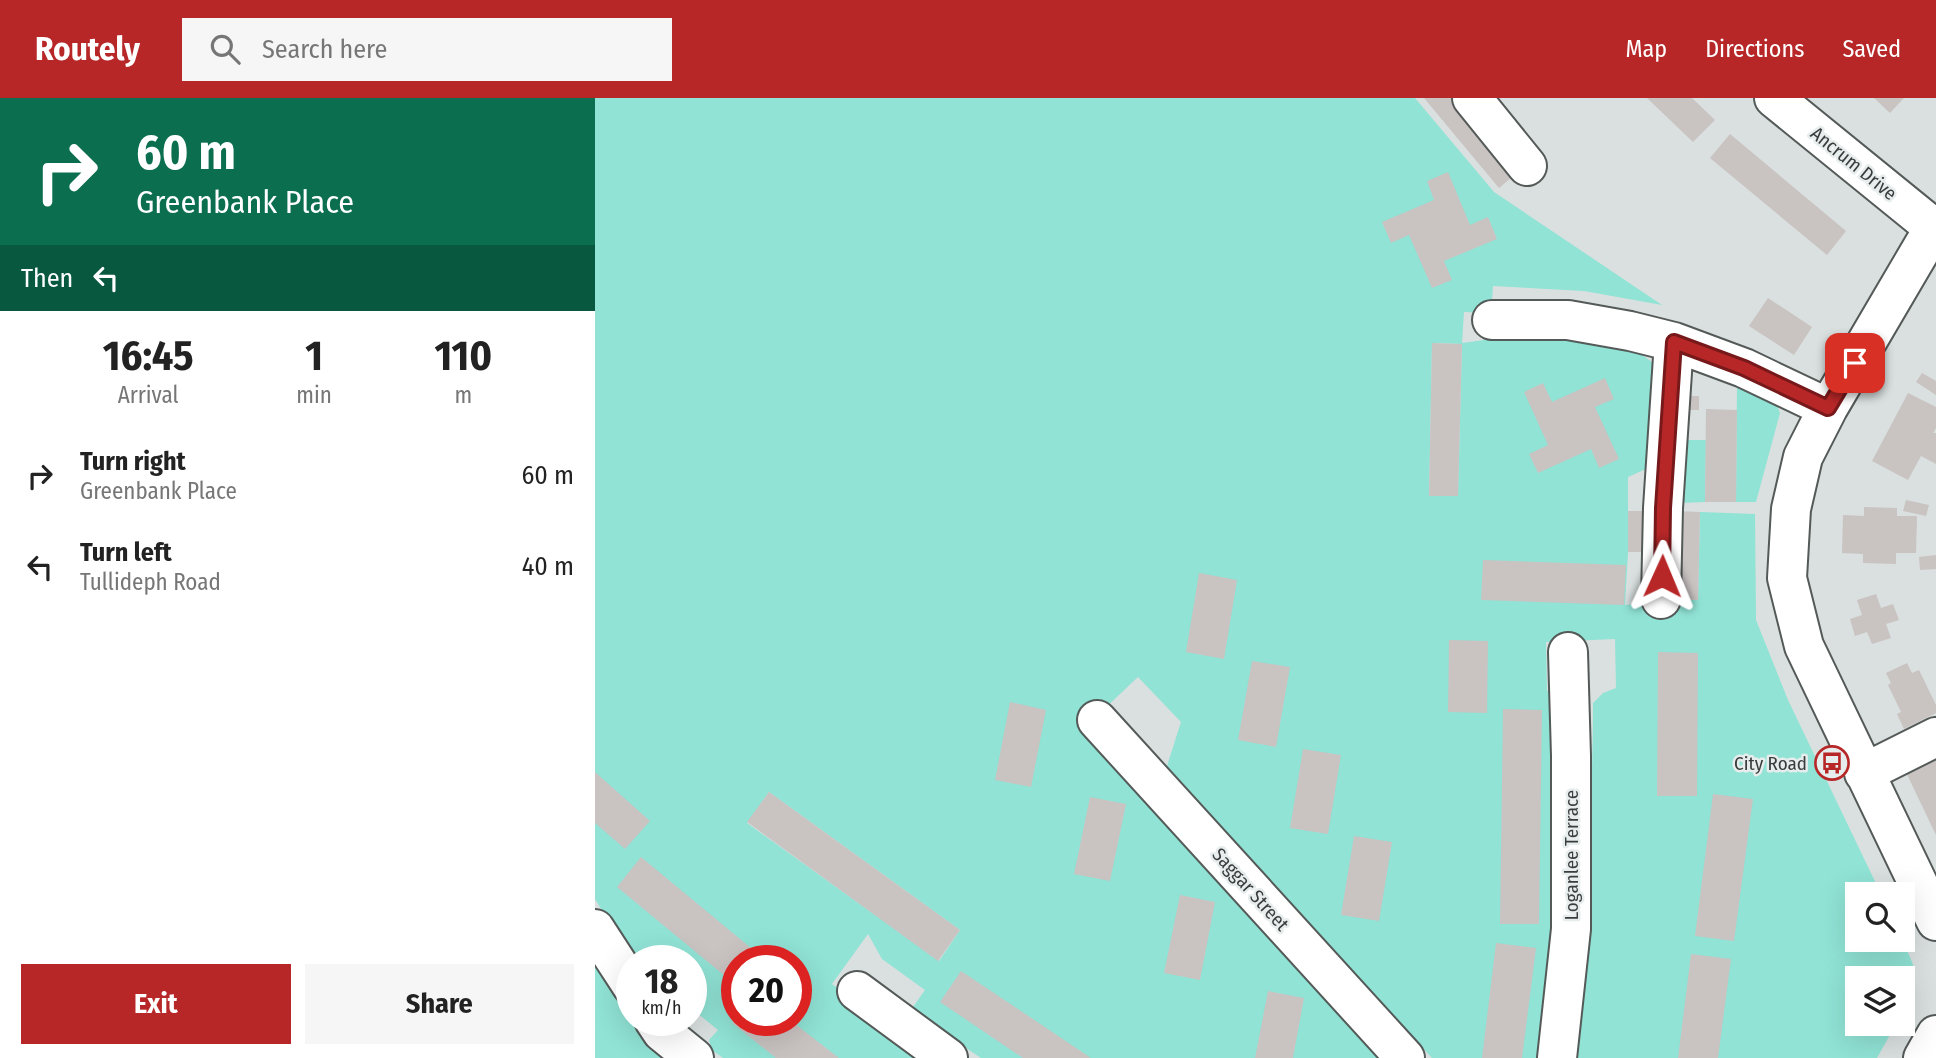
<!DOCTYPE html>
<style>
:root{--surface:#fff;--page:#f6f6f6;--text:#222;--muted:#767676;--accent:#b72728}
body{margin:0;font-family:"Fira Sans Condensed",sans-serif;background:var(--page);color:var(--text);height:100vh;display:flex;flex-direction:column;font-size:26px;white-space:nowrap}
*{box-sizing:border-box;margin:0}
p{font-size:23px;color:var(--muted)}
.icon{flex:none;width:38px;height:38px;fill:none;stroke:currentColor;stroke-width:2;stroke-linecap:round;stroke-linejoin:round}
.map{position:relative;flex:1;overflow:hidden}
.sheet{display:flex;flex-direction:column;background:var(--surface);width:595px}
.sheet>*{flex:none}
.top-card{background:#0b6e4f;color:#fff;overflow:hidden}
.controls{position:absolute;left:1250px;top:784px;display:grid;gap:14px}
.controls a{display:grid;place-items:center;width:70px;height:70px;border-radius:0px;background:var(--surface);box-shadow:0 7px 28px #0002;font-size:35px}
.speed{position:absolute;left:21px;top:847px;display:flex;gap:14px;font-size:35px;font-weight:700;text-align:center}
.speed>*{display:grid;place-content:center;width:91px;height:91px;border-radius:50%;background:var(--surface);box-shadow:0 7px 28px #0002;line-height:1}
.speed small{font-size:18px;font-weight:400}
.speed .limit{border:10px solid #d22;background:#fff;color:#111}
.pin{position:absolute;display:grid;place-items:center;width:60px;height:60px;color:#fff;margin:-30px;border-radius:14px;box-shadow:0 4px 10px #0006}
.me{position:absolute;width:77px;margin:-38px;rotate:1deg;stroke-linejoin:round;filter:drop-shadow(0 0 5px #0008)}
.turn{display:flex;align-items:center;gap:24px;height:147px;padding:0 21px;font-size:32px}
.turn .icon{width:91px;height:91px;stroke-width:2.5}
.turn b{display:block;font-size:49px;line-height:60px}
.then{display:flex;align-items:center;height:66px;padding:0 21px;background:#0003;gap:14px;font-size:26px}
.eta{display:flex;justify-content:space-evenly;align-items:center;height:119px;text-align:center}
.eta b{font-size:42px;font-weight:700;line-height:49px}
.primary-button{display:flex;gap:14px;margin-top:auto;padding:14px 21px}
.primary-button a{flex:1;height:80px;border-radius:0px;background:var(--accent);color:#fff;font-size:28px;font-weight:700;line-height:80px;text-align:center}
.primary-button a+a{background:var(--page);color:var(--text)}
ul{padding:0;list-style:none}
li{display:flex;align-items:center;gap:21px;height:91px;padding:0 21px}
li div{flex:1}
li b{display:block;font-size:26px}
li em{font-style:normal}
header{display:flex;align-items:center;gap:42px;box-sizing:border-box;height:98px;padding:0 35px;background:var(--accent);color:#fff}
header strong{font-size:33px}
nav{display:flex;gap:38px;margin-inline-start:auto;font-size:24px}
.search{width:490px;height:63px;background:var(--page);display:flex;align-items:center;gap:18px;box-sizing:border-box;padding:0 24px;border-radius:0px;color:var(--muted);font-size:26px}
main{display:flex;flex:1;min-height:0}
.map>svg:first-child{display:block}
.green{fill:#90e3d5;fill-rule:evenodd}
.building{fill:#c9c3c2}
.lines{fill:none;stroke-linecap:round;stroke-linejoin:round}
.minor-casing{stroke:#545a58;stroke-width:42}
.minor{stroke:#fff;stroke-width:38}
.route-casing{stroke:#77191a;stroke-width:18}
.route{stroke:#b72728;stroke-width:12}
.labels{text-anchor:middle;stroke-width:5;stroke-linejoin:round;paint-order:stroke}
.street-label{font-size:19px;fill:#3b3d3d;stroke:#e6edec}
.poi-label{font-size:19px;fill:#3b3d3d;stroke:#e6edec;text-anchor:end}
</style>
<header>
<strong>Routely</strong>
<div class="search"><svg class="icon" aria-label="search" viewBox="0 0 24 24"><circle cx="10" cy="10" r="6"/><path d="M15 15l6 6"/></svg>Search here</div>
<nav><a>Map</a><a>Directions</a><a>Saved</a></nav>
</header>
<main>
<section class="sheet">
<div class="top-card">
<div class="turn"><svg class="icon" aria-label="right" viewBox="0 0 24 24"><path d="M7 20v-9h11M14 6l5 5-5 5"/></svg><div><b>60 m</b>Greenbank Place</div></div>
<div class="then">Then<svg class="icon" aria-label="left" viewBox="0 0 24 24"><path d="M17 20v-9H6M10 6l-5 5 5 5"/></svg></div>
</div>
<div class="eta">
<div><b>16:45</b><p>Arrival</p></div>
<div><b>1</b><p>min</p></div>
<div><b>110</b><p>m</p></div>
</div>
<ul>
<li><svg class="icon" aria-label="right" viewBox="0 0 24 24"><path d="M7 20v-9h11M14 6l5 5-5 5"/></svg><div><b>Turn right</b><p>Greenbank Place</p></div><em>60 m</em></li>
<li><svg class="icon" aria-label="left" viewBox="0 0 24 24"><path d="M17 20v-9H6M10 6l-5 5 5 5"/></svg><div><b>Turn left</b><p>Tullideph Road</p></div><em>40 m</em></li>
</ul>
<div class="primary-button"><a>Exit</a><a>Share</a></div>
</section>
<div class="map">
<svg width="1341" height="960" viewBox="0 0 1341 960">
<rect width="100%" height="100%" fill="#d9e0df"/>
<path class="green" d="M0,0H820L899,94L1067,207L989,193L898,188L896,215L869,214L867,245L897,241L976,243L1043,254L1057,264L1064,293L1062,366L1033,379V454L1030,507L1080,501L1103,502L1105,414L1160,416L1161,522L1193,602L1286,796H1262V842H1307C1323,875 1326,881 1307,915V880H1262V926H1301L1282,960H976C988,842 998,724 998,605L1008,595L1021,590L1020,541L951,544L952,593L963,594V830L949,960H837L572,668L586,624L543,579L488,631L787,960H386L329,922L318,909L330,892L287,861L273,836L237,886L338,960H128L117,952L114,942L123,932L96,910V863H38L0,801ZM837,245L867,246L863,398L834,397ZM174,694L365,832L344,863L152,725ZM142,863H201V922H142Z
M1142,286L1180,303L1185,315L1161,404H1141Z
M1085,342H1111L1110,404L1084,405Z
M0,851L37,908V922H47L84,960H0Z"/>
<path class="building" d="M829,0H861L922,75L904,90Z
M1052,0H1097L1120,22L1098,44Z
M1279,0H1309L1295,15Z
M1135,36L1251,133L1232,157L1115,60Z
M853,74L875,127L893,119L902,141L849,163L857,182L837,190L814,137L796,145L787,124L839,102L832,83Z
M1173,200L1217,229L1199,257L1154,228Z
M837,245L867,246L863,398H834Z
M1327,275L1341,283V297L1321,284Z
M1010,280L1019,301L1000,309L1024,361L1004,370L996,351L943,375L934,356L953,347L929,294L948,285L957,304Z
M1313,295L1341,309V330L1338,335H1341V366L1326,358L1313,382L1277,363Z
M1088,298H1104V312H1088Z
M1111,311L1142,312L1141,404H1110Z
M1311,402L1334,407L1331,418L1308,413Z
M1269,409L1302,410V418H1322L1321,455H1301V466L1268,465V456L1247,455L1248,417L1269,418Z
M1033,413H1053L1052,454H1033Z
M1082,413L1105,414L1103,502L1080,501Z
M1341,457V471L1325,472L1324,459Z
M888,462L1031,467L1029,507L886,502Z
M604,475L642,482L629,561L591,554Z
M1281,496L1286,510L1298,506L1304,522L1291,526L1296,540L1277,546L1272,534L1260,538L1255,521L1267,517L1262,502Z
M854,542L893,543L892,615L853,614Z
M1063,554L1103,555L1102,698H1062Z
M657,563L695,569L681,649L643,642Z
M1312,565L1317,575L1324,572L1341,607V615L1309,631L1302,616L1306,614L1293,587L1296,585L1291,575Z
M415,604L451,612L436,689L400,682Z
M908,611L947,612L944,826H905Z
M708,651L746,657L733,736L695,730Z
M1341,653V737L1308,668Z
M0,674L55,723L30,751L0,725Z
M174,694L365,832L343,863L152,724Z
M1118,696L1158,701L1139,843L1100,838Z
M495,699L531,706L515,783L479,776Z
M759,738L797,744L784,823L746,817Z
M46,759L168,860L165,863H142V888L22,789Z
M585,797L620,804L605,882L569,875Z
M901,845L941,850L927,960H887Z
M1096,856L1136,861L1123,960H1083Z
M366,873L432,917L496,960H428L345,904Z
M673,893L709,900L698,960H660Z
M142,919V922H195L244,960H181L137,925Z"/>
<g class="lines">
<g class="minor-casing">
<path id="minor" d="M877,0L932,68
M1179,0L1339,130
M1341,126L1233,310L1208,359L1196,411L1192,480L1209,548L1341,823
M897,222H973L1035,233L1079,244L1149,270L1233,310
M1066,501L1068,410L1079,244
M502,622L810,960
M1269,675L1341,639
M0,831L37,888
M262,893L353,960
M59,922L67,934L99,960
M962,960L976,831V658L973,554
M1328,960L1341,937"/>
</g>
<use href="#minor" class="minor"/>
</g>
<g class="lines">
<g class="route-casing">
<path id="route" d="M1067,478L1068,410L1079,244L1149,270L1233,310L1260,265"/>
</g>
<use href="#route" class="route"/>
</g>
<defs>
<g id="bus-ring" transform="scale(1.75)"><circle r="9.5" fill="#e6edec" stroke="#b72728" stroke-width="1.5"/><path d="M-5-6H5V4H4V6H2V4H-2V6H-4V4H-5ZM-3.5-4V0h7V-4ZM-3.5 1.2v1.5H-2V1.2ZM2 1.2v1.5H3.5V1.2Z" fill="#b72728"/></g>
</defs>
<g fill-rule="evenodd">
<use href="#bus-ring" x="1237" y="665"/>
</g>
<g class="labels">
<g class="street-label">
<text transform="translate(1259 65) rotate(39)" y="7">Ancrum Drive</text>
<text transform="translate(976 757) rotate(-90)" y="7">Loganlee Terrace</text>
<text transform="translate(656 791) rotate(48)" y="7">Saggar Street</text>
</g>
<g class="poi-label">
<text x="1212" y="672">City Road</text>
</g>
</g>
</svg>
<div class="controls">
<a><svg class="icon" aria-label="search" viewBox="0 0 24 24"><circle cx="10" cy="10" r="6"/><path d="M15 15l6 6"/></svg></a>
<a><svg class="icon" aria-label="layers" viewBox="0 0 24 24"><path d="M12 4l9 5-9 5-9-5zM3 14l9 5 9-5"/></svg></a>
</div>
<div class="speed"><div>18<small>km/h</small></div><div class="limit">20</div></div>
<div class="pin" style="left:1260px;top:265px;background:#d93025"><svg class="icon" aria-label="arrive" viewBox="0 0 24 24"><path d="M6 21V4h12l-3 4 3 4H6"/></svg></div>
<svg class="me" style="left:1067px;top:478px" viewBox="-20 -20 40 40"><path d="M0-17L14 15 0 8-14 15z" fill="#b72728" stroke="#fff" stroke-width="4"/></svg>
</div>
</main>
